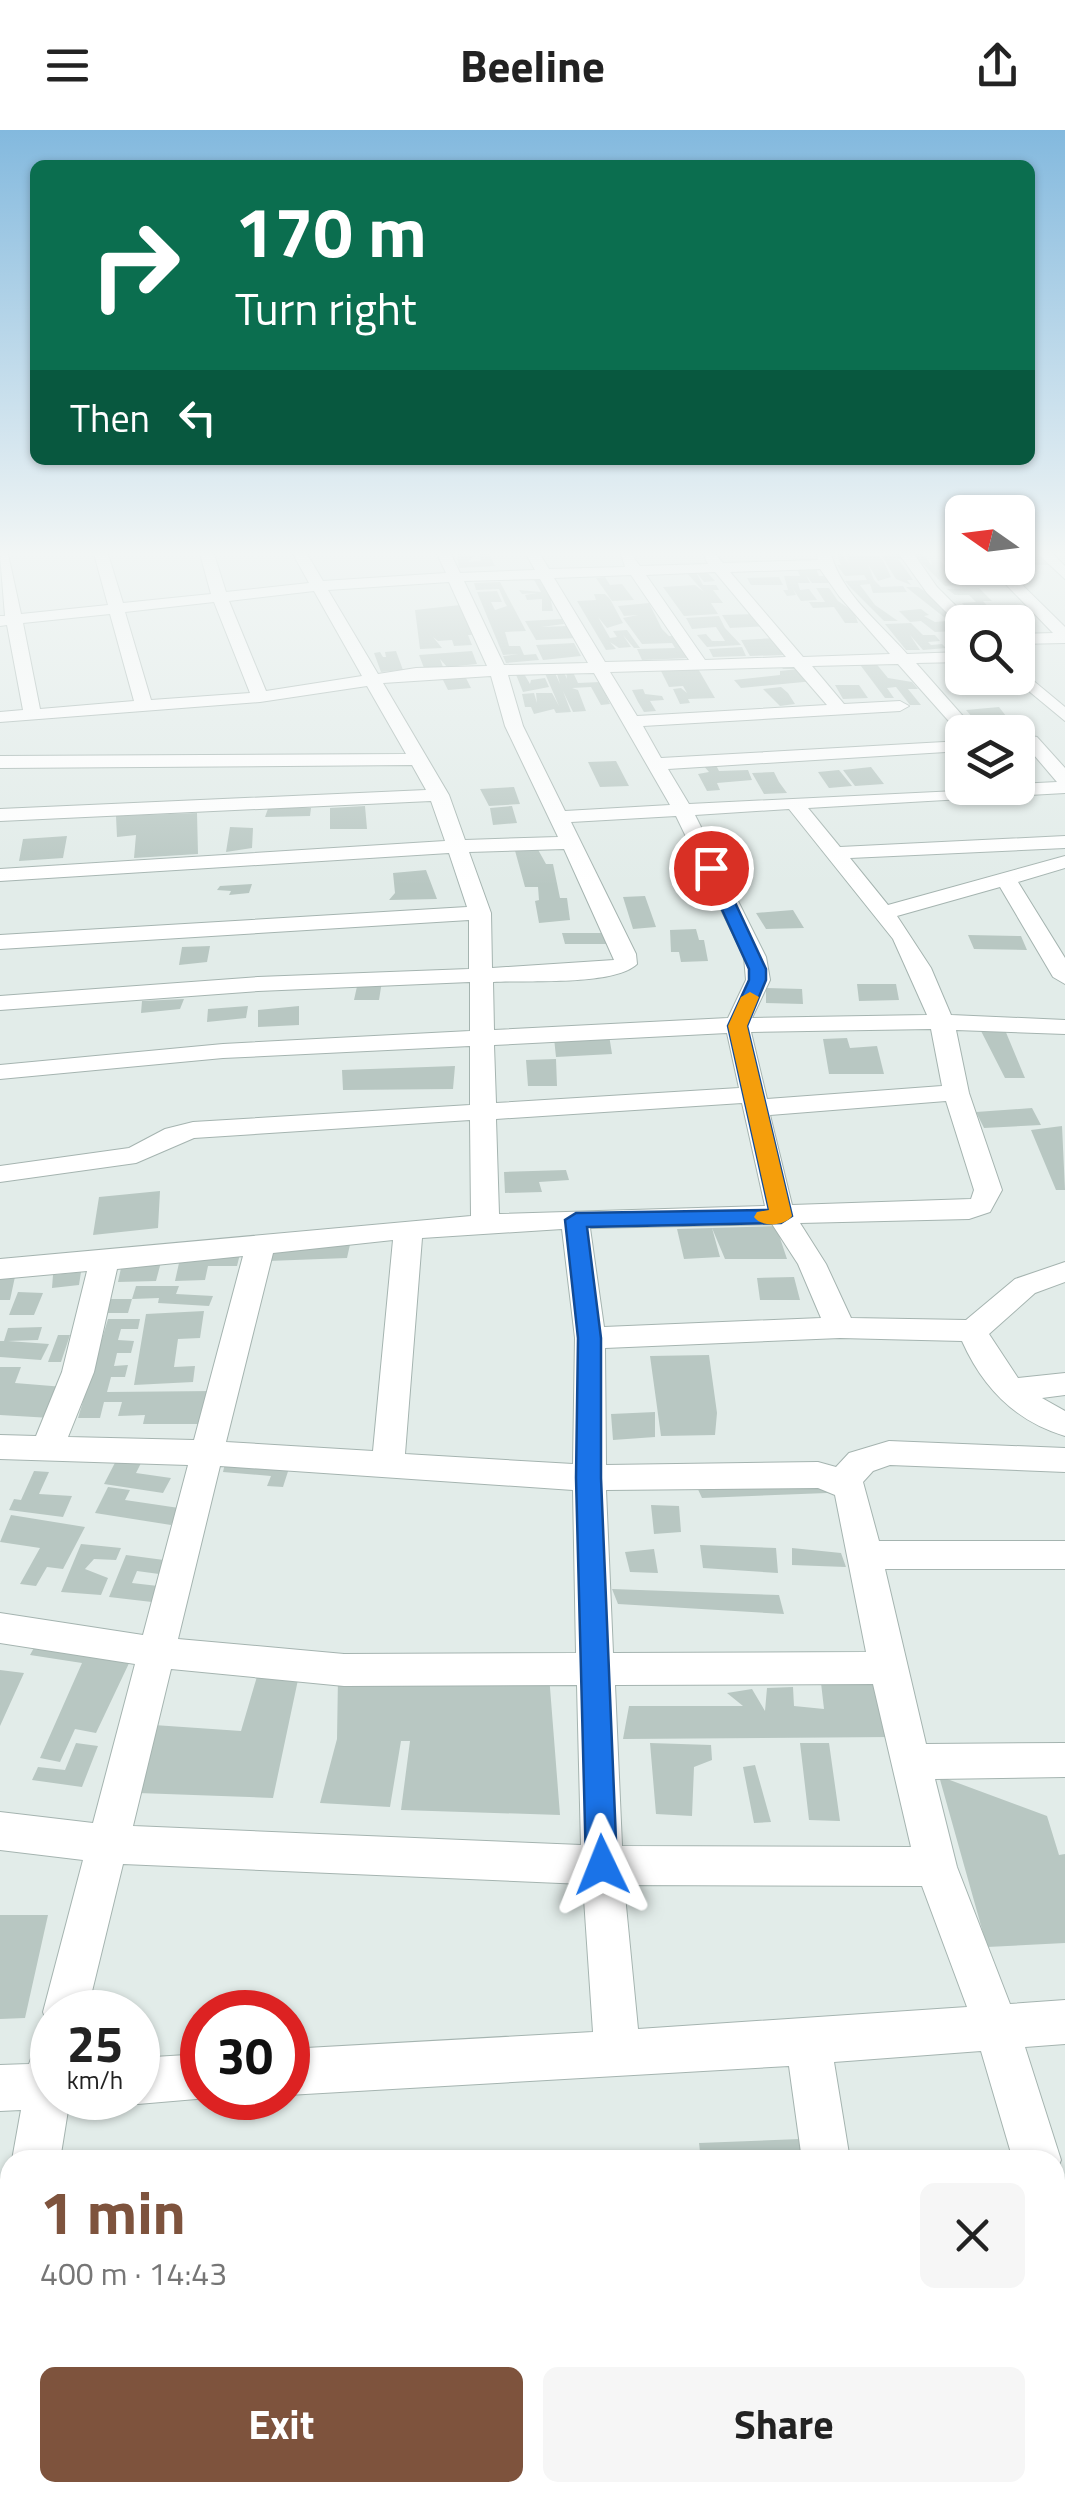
<!DOCTYPE html>
<meta charset="utf-8">
<style>
:root{--surface:#fff;--page:#f6f6f6;--text:#222;--muted:#767676;--accent:#7e533d}
body{margin:0;font-family:"Titillium Web",sans-serif;background:var(--page);color:var(--text);height:100vh;display:flex;flex-direction:column;font-size:38px;white-space:nowrap}
*{box-sizing:border-box;margin:0}
p{font-size:32px;color:var(--muted)}
.icon{flex:none;width:55px;height:55px;fill:none;stroke:currentColor;stroke-width:2;stroke-linecap:round;stroke-linejoin:round}
.map{position:relative;flex:1;overflow:hidden}
.panel{position:absolute;left:0px;top:2020px;width:1065px;height:352px;display:flex;flex-direction:column;background:var(--surface);border-radius:30px 30px 0 0;box-shadow:0 2px 8px #0004}
.panel>*{flex:none}
.banner{position:absolute;left:30px;top:30px;width:1005px;height:305px;border-radius:15px;box-shadow:0 2px 8px #0004;background:#0b6e4f;color:#fff;overflow:hidden}
.needle{width:65px;rotate:284deg}
.fabs{position:absolute;left:945px;top:365px;display:grid;gap:20px}
.fabs a{display:grid;place-items:center;width:90px;height:90px;border-radius:15px;background:var(--surface);box-shadow:0 2px 8px #0004;font-size:50px}
.speed{position:absolute;left:30px;top:1860px;display:flex;gap:20px;font-size:50px;font-weight:700;text-align:center}
.speed>*{display:grid;place-content:center;width:130px;height:130px;border-radius:50%;background:var(--surface);box-shadow:0 2px 8px #0004;line-height:1}
.speed small{font-size:25px;font-weight:400}
.speed .limit{border:15px solid #d22;background:#fff;color:#111}
.pin{position:absolute;display:grid;place-items:center;width:85px;height:85px;color:#fff;margin:-42px;border:5px solid #fff;border-radius:50%;box-shadow:0 2px 10px #0007}
.me{position:absolute;width:110px;margin:-55px;rotate:358deg;stroke-linejoin:round;filter:drop-shadow(0 0 8px #0008)}
.turn{display:flex;align-items:center;gap:35px;height:210px;padding:0 40px;font-size:45px}
.turn .icon{width:130px;height:130px;stroke-width:2.5}
.turn b{display:block;font-size:70px;line-height:85px}
.then{display:flex;align-items:center;height:95px;padding:0 40px;background:#0003;gap:20px;font-size:38px}
.round{display:grid;place-items:center;flex:none;width:105px;height:105px;border-radius:15px;background:var(--page)}
.summary{display:flex;align-items:center;justify-content:space-between;height:170px;padding:0 40px}
h1{font-size:60px;font-weight:700;line-height:75px;color:var(--accent)}
.action{display:flex;gap:20px;margin-top:auto;padding:20px 40px}
.action a{flex:1;height:115px;border-radius:15px;background:var(--accent);color:#fff;font-size:40px;font-weight:700;line-height:115px;text-align:center}
.action a+a{background:var(--page);color:var(--text)}
header{display:flex;justify-content:space-between;align-items:center;height:130px;padding:0 40px;background:var(--surface);font-size:45px;font-weight:700}
.map>svg:first-child{display:block}
.building{fill:#b8c7c2}
.lines{fill:none;stroke-linecap:round;stroke-linejoin:round}
.minor-casing{stroke:#a5b4b0;stroke-width:2}
.minor{fill:#fff;fill-rule:evenodd}
.route{fill:#1a73e8;stroke:#114b97;stroke-width:2.5}
.slow{fill:#f59e0b}
</style>
<header><svg class="icon" aria-label="menu" viewBox="0 0 24 24"><path d="M4 6h16M4 12h16M4 18h16"/></svg>Beeline<svg class="icon" aria-label="share" viewBox="0 0 24 24"><path d="M12 15V3M7 8l5-5 5 5M5 13v7h14v-7"/></svg></header>
<div class="map">
<svg width="1065" height="2371" viewBox="0 0 1065 2371">
<rect width="100%" height="100%" fill="#e2ece9"/>
<path class="building" d="M457,424L476,425L468,432L481,431L479,424H489L495,436L459,438Z
M837,424H843L849,435L846,424L878,426L883,430L891,447L878,451L868,434L874,450L881,457L903,456L907,462L873,463L870,454L860,455L875,475L898,491H884L850,457L845,451L867,450L864,445L845,446L837,435H841Z
M899,424L902,429L889,430H899L913,450H907L911,455L896,449L881,425Z
M913,424H923L932,436L931,430H940L960,450H954L959,455L945,456Z
M946,424H962V438L993,439L998,446H971Z
M1018,424H1041L1049,435H1026L1032,441H1023L1018,435Z
M797,439H816L819,446H825L829,453H812L806,445L810,453H798L800,460L809,459L817,470L801,471L793,459L796,465L787,466L783,460H788L784,446H800Z
M685,441L707,442L715,451L704,452L696,442L703,455H716L719,460H713L723,473H711L718,484L684,486L663,457L695,455L704,462Z
M530,443H540L556,470L551,471L553,481H542V469L527,470L525,465L537,463L522,464L519,460L541,462Z
M605,447L610,455L622,454L634,470L612,471L596,448Z
M779,447L783,455H751L747,448Z
M500,452L526,501L505,502L509,516H520L524,525L536,524L539,530L506,533L503,526L519,524L503,525L477,462L497,461L502,472H491L495,480L507,476L505,473L499,459L476,460L474,453Z
M906,457H918L936,468L943,474L938,475L962,495H954Z
M816,458H829L838,471L854,482L858,493H845L834,477L813,478L809,472H825Z
M979,458L992,471H983L989,478L1000,477L1005,483L972,484L962,473L976,472L969,465H955L947,459Z
M594,464H605L610,469L623,493L607,498L598,487L610,508L617,507L613,501L627,500L640,518H634L623,505L631,517L619,518L610,512L616,519L606,520L577,471L596,470Z
M649,473L662,499L669,506H676L689,528L642,530L637,519L675,518L672,513L642,514L623,488L638,485L624,486L618,476Z
M460,475L472,505H468L472,515L454,516L452,510L438,511L433,507L442,518L420,519L415,480Z
M921,479L929,485L924,486L935,492L946,491L956,501L935,502L921,491L910,492L899,481Z
M756,484L767,496L730,498L722,485Z
M719,486L725,498L741,515L707,517L697,505L706,504L712,511H725L716,497L692,499L686,488Z
M562,489L564,494L541,497L568,496L577,508L536,510L525,491Z
M911,493L923,505H935L940,511L928,512L931,515L942,514L946,518L923,520L910,505L920,520H906L885,494Z
M776,508L786,525L750,526L741,510Z
M574,513L581,526L543,530L536,515Z
M742,517L746,526L713,527L709,519Z
M396,521L403,540L381,542L374,523L380,522L383,527H386L385,522Z
M472,521L477,534L447,537L440,529L443,537L424,538L419,525Z
M874,531L888,548L912,552L918,559H908L921,575H910L896,557L887,558L894,568H885L858,532Z
M798,534L814,551L741,558L734,550L780,545V541L798,539H783L780,535Z
M697,537L715,568L688,569L690,573L680,574L673,559L681,558L687,563L683,556L669,557L660,539Z
M563,540L567,549L566,540H572L578,553L600,552L610,574L601,575L591,557L572,558L578,560L586,581L573,582L563,561L571,582L556,583L554,579L534,584L531,577H525L522,564L534,563L537,573L536,563H552L559,576L544,541H554L560,554L557,544Z
M515,542H523L530,554L531,550L545,548L549,557L523,562Z
M464,544L471,558L448,560L441,546Z
M835,555H859L868,568L843,569Z
M781,557L788,563L795,574L780,576L763,559Z
M643,559L645,564L662,566L664,570L650,571L656,581L644,582L638,572L632,560Z
M999,577L1006,586L973,588L966,580Z
M616,631L629,656L600,657L588,632Z
M703,635H716L719,641L748,640L752,650L717,653L720,660L707,661L698,644L709,642Z
M871,637L884,654L855,656L843,640Z
M839,640L852,656L829,658L818,642Z
M774,642L779,652L787,663L764,664L752,643Z
M514,657L520,674L489,676L480,659Z
M269,676L311,678L310,686L265,687Z
M365,676L367,699H330V678Z
M512,676L517,693L493,695L490,678Z
M197,683L198,724L134,728L136,705L117,707L116,686Z
M230,697L253,698L252,718L226,722Z
M67,706L63,728L19,731L23,709Z
M536,716L546,734H553L560,768H567L570,790L539,793L535,771L539,770L538,757H525L514,717Z
M426,740L437,769L389,770L395,763L393,743Z
M252,754L249,763L229,765L231,761L217,760L220,756Z
M645,766L656,797L633,799L623,767Z
M793,780L804,798L766,799L756,783Z
M696,799L699,810H704L708,831L681,832L679,822H671L670,800Z
M562,803H605L606,814H565Z
M968,805L1021,806L1027,820L974,819Z
M210,816L207,832L179,835L182,817Z
M382,851L379,870H354L358,852Z
M857,854H896L899,870L859,871Z
M766,858L802,859L803,874L766,873Z
M184,869L180,879L141,883L142,871Z
M248,876L246,888L207,892L208,879Z
M299,876V895L258,897V880Z
M1005,900L1025,948H1005L981,901Z
M609,905L612,924L556,927L554,908Z
M847,908L850,918L877,916L884,944H829L823,909Z
M556,929L557,956H528L526,930Z
M455,936L453,959L343,960L342,940Z
M1032,978L1041,995L984,998L976,982Z
M1062,996L1065,1060H1056L1031,1000Z
M566,1040L569,1050L539,1052L542,1062L505,1063L504,1042Z
M160,1061L158,1098L93,1105L99,1067Z
M776,1096L787,1129H725L712,1098Z
M712,1098L720,1127L684,1129L677,1099Z
M351,1110L347,1128L268,1131L271,1116Z
M181,1124H240L237,1136H208L205,1150L175,1151Z
M140,1132H161L156,1151L118,1152L121,1138H138Z
M0,1142H16L10,1170H0Z
M81,1142L79,1155L52,1158L53,1145Z
M794,1147L800,1170H760L757,1148Z
M136,1156H179L176,1164L213,1166L209,1176L158,1173L159,1168L132,1169Z
M18,1162L43,1163L34,1185H9Z
M111,1169H132L128,1183H107Z
M204,1181L200,1208L178,1209L174,1237L195,1236L193,1252L134,1255L146,1184Z
M108,1189H140L138,1199H121L118,1210L134,1211L131,1223H117L114,1236L128,1235L125,1247H111L107,1262L215,1261L209,1294H143L145,1285L118,1286L122,1272H104L100,1288H78Z
M42,1197L38,1210L8,1211L49,1214L41,1230L0,1227V1211H4L8,1198Z
M58,1205H70L61,1232H48Z
M709,1225L717,1283L715,1305L661,1306L650,1226Z
M0,1237H21L15,1253L64,1257L51,1288L0,1285Z
M655,1282V1307L613,1310L611,1284Z
M120,1323L173,1330L171,1335L142,1331L136,1343L171,1348L163,1363L104,1354Z
M226,1329L291,1332L283,1357L267,1356L271,1346L223,1342Z
M34,1341L49,1342L39,1364L72,1366L63,1387L9,1380L14,1369L21,1370Z
M824,1347L827,1363L702,1368L695,1353Z
M108,1357L130,1360L125,1370L179,1378L171,1395L95,1383Z
M651,1375L679,1376L681,1402L654,1404Z
M11,1385L85,1397L63,1439L47,1437L36,1456L20,1454L40,1418L0,1412Z
M81,1414L121,1418L116,1430L94,1429L85,1439L108,1448L101,1465L61,1462Z
M700,1415L776,1418L778,1443L703,1438Z
M792,1418L841,1423L846,1437L792,1435Z
M654,1419L658,1443L630,1442L625,1422Z
M126,1425L164,1430L159,1444L137,1441L132,1453L158,1456L152,1472L109,1467Z
M612,1459L779,1465L784,1484L618,1474Z
M36,1514L131,1529L96,1603L75,1599L60,1632L40,1628L82,1533L30,1525Z
M0,1540L24,1543L0,1596Z
M258,1543L299,1545L273,1668L138,1663L154,1595L241,1601Z
M820,1544L880,1545L892,1607L623,1609L629,1576H743L727,1563L752,1559L765,1581L767,1558L793,1557L794,1576L824,1579Z
M549,1545L560,1685L401,1680L410,1611H401L390,1677L320,1673L337,1609L338,1547Z
M76,1613L98,1616L82,1657L32,1650L38,1637L65,1640Z
M650,1613L711,1615L712,1630L694,1637L692,1686L656,1684Z
M800,1613H829L840,1691L809,1690Z
M755,1635L771,1692L754,1693L743,1637Z
M939,1646L1047,1686L1059,1725L1065,1724V1813L987,1817Z
M0,1785H48L25,1888L0,1889Z
M800,2009L803,2030H701L699,2013Z"/>
<g class="lines">
<g class="minor-casing">
<path id="minor" d="M0,424H8L21,484L108,475L94,424H108L123,473L211,464L200,424H214L226,462L309,453L293,424H307L323,451L446,443L437,424H451L460,443L535,440L526,424H540L549,439L625,437L621,424H631L640,436L708,434L703,424H715L723,433L818,430L817,424H831C841,463 881,494 907,524L962,522V532L916,533L977,602H962V606L898,534L812,536L844,574L900,571L909,576L900,581L643,596L661,628L962,611V621L668,639L689,674L1018,658V654L1057,652L1022,611L1031,606L1037,607L1065,638V663L808,678L840,717L1065,706V718L850,728L888,775L1065,726V738L1018,752L1065,828V854L1053,847L1000,757L897,786L931,838L951,885L1065,890V904L956,900L969,963L1002,1060L990,1082L969,1089L800,1093L826,1134L851,1188L966,1190L1015,1149L1065,1132V1152L1035,1163L989,1204L1018,1248L1065,1243V1265L1042,1268L1065,1281V1306C1015,1291 983,1258 962,1211L840,1208L605,1218L606,1335L818,1332L836,1337L849,1323L889,1311L1065,1318V1342L890,1335L873,1341L863,1352L879,1411H1065V1439H885L926,1614L1065,1613V1647L935,1649L957,1737L1010,1874L1065,1870V1914L1025,1917L1061,2030L1055,2044V2030H1013L981,1921L834,1932L850,2030H802L789,1936L288,1965V1919L593,1902L583,1754L123,1734L87,1882H52V1899L49,1898L43,1882L83,1730L0,1720V1682L93,1693L135,1534L0,1513V1483L143,1505L188,1335L0,1329V1305L36,1306L62,1242L87,1141L0,1149V1129L471,1086L470,990L194,1008L136,1033L0,1052V1036L129,1018L165,999L193,992L470,975V916L223,928L0,949V935L223,914L470,901V852L258,861L0,880V866L258,847L469,839V790L0,819V805L467,777L449,723L0,751V739L445,711L431,671L0,691V679L426,660L412,635L0,638V626L406,624L367,556L260,572L0,592V582L23,580L7,495L0,496V486H5ZM820,439L839,466L890,524L803,527L730,442ZM715,442L786,527L705,530L646,445ZM631,445L689,530L605,532L554,448ZM540,449L588,533L504,535L464,451ZM449,452L487,536L416,538L378,544L328,460ZM314,461L362,546L266,561L229,471ZM214,472L250,563L151,570L125,482ZM110,484L134,571L40,579L23,493ZM794,537L827,575L637,586L610,542ZM594,543L670,675L565,681L523,596L508,545ZM491,546L505,596L558,707L465,710L449,665L383,553ZM789,679L893,809L927,885L752,888L770,850L766,827L695,685ZM676,686L744,827L746,850L728,888L494,900L493,852C526,850 615,856 637,834L636,824L571,692ZM564,719L614,830L492,838L491,783L469,722ZM931,899L942,956L767,969L751,902ZM727,903L739,958L496,973L494,915ZM946,971L974,1060L971,1069L792,1075L770,985ZM742,973L765,1076L499,1084L496,989ZM772,1094L798,1134L821,1188L604,1197L590,1098ZM562,1099L575,1208L573,1334L405,1324L422,1108ZM393,1110L373,1321L226,1312L273,1123ZM243,1126L194,1310L68,1307L94,1242L117,1139ZM220,1336L573,1360L576,1523L344,1524L178,1509ZM818,1358L835,1365L866,1522L613,1523L606,1360ZM171,1539L344,1556L577,1555L581,1715L133,1696ZM873,1554L911,1717L622,1716L615,1555ZM624,1755L922,1756L967,1877L638,1899Z
M899,424H914L937,457L972,492L959,495L927,463Z
M1038,424H1053L1065,436V449Z
M990,438H1005L1065,497V513L1018,514V504L1053,503Z
M1018,538L1065,577V591L1013,548H1018Z
M52,1908V1968H70L60,2030H12L21,1980L0,1981V1935L29,1934L36,1915Z
M202,1924V1968H208L138,1974L123,1968H138V1928Z
M1055,2065L1065,2069V2146L1055,2142Z
M10,2182V2345L0,2346V2187Z
M1065,2192V2244L1055,2245V2193Z
M848,2362H902L903,2371H849Z"/>
</g>
<use href="#minor" class="minor"/>
</g>
<linearGradient id="sky" x2="0" y2="1"><stop stop-color="#83b9de"/><stop offset="0.56" stop-color="#f2f6f5"/><stop offset="1" stop-color="#f2f6f5" stop-opacity="0"/></linearGradient>
<rect width="1065" height="756" fill="url(#sky)"/>
<path class="route" d="M711,733L719,738L766,839V850L747,896L792,1086L781,1093L587,1097L601,1208V1348L617,1735L613,1746L602,1750L591,1746L586,1735L576,1348L578,1208L565,1090L576,1083L769,1080L728,896L749,850V839L703,738Z"/>
<path class="slow" d="M750,862L759,867L747,896L792,1086C784,1097 761,1097 754,1087L757,1082L769,1080L728,896L741,867Z"/>
</svg>
<div class="fabs">
<a><svg class="needle" viewBox="-14 -14 28 28"><path d="M0-13l5 13h-10z" fill="#e53935"/><path d="M0 13l5-13h-10z" fill="#767676"/></svg></a>
<a><svg class="icon" aria-label="search" viewBox="0 0 24 24"><circle cx="10" cy="10" r="6"/><path d="M15 15l6 6"/></svg></a>
<a><svg class="icon" aria-label="layers" viewBox="0 0 24 24"><path d="M12 4l9 5-9 5-9-5zM3 14l9 5 9-5"/></svg></a>
</div>
<div class="speed"><div>25<small>km/h</small></div><div class="limit">30</div></div>
<div class="pin" style="left:711px;top:738px;background:#d93025"><svg class="icon" aria-label="arrive" viewBox="0 0 24 24"><path d="M6 21V4h12l-3 4 3 4H6"/></svg></div>
<svg class="me" style="left:602px;top:1735px" viewBox="-20 -20 40 40"><path d="M0-17L14 15 0 8-14 15z" fill="#1a73e8" stroke="#fff" stroke-width="4"/></svg>
<div class="banner">
<div class="turn"><svg class="icon" aria-label="right" viewBox="0 0 24 24"><path d="M7 20v-9h11M14 6l5 5-5 5"/></svg><div><b>170 m</b>Turn right</div></div>
<div class="then">Then<svg class="icon" aria-label="left" viewBox="0 0 24 24"><path d="M17 20v-9H6M10 6l-5 5 5 5"/></svg></div>
</div>
<section class="panel">
<div class="summary"><div><h1>1 min</h1><p>400 m · 14:43</p></div><a class="round"><svg class="icon" aria-label="close" viewBox="0 0 24 24"><path d="M6 6l12 12M18 6L6 18"/></svg></a></div>
<div class="action"><a>Exit</a><a>Share</a></div>
</section>
</div>
